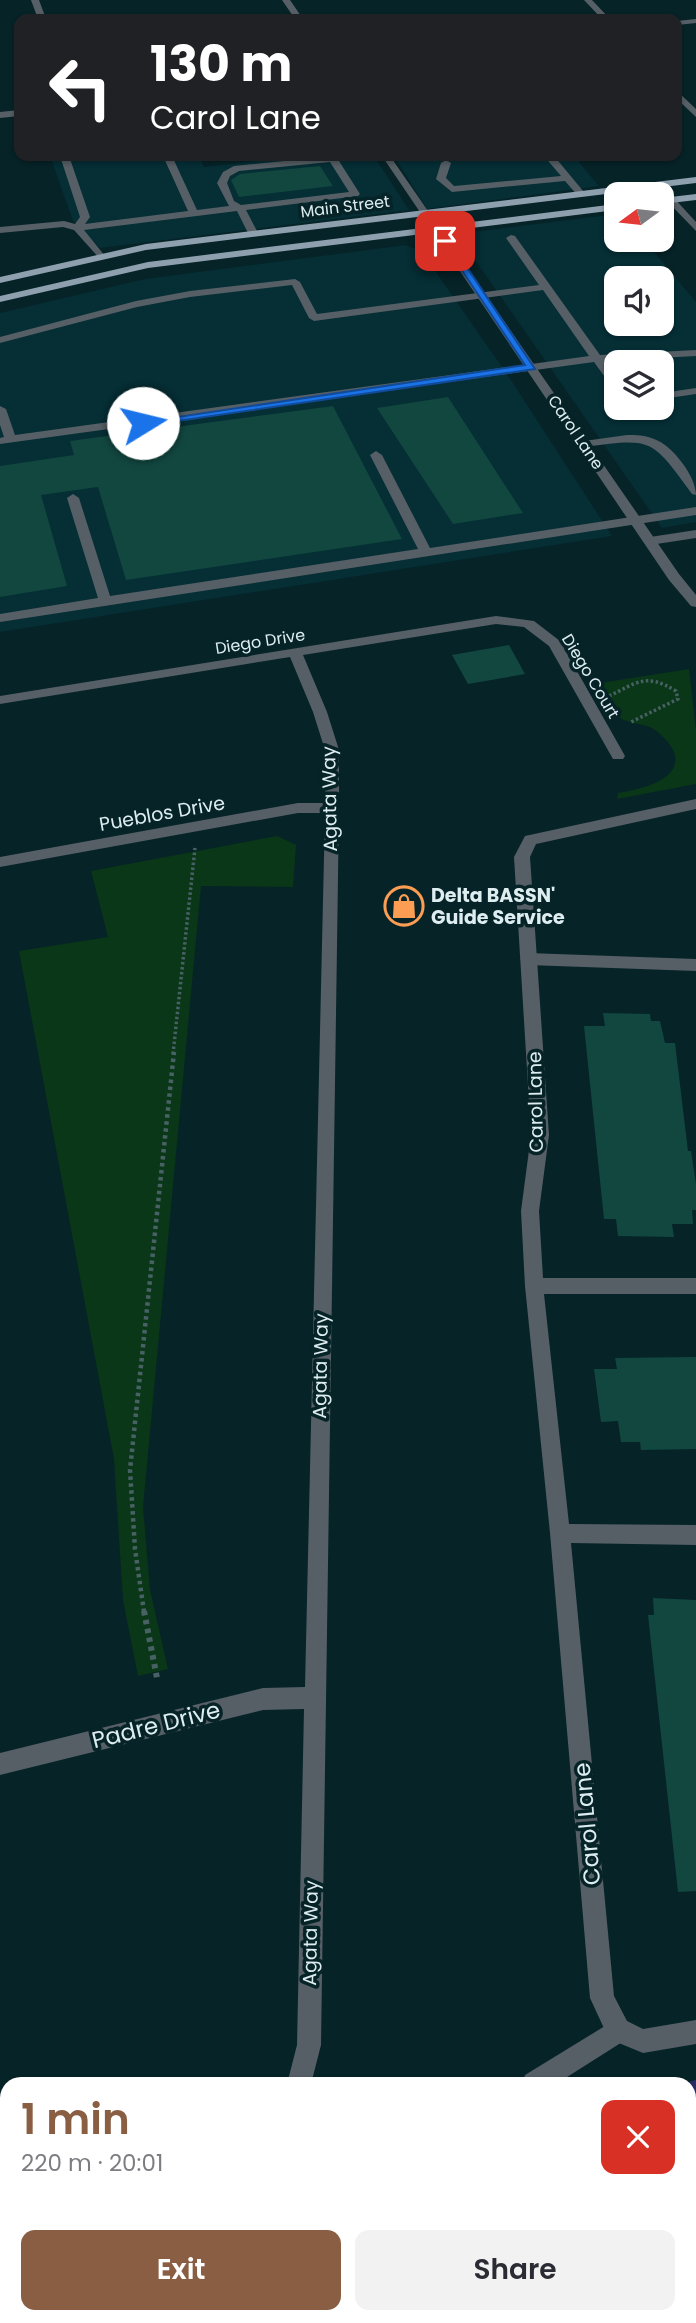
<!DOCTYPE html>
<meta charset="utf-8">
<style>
:root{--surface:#fff;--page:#f2f2f3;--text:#2b2b33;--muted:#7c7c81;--accent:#895e42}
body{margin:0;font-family:Poppins,sans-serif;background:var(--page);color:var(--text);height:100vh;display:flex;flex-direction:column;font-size:26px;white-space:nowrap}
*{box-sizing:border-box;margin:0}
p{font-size:23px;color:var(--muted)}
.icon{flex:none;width:38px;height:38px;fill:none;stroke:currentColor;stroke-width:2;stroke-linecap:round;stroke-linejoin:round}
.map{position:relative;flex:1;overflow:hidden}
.side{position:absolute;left:0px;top:2077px;width:696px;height:247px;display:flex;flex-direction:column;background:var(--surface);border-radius:21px 21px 0 0;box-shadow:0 2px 5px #0004}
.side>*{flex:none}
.top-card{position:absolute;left:14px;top:14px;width:668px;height:147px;border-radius:14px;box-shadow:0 2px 5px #0004;background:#202124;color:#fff;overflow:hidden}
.needle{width:46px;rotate:255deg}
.controls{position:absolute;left:604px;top:182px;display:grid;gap:14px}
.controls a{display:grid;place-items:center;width:70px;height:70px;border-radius:14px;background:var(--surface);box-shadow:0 2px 5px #0004;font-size:35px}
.pin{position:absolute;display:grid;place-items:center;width:60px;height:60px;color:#fff;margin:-30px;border-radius:14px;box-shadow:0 4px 10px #0006}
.me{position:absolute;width:77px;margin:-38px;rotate:81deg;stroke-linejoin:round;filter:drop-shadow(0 0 5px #0008)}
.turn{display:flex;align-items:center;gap:24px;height:147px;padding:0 21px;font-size:32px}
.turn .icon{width:91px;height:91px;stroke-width:2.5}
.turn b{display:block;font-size:49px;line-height:60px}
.round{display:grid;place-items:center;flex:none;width:74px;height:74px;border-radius:14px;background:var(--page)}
.head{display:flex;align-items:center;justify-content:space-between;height:119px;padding:0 21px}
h1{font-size:42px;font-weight:600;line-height:52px;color:var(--accent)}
.primary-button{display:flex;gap:14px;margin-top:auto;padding:14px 21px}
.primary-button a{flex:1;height:80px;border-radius:14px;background:var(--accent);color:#fff;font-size:28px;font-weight:600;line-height:80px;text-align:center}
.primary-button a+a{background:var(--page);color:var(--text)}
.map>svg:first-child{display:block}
.built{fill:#052e35;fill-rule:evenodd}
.green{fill:#093717}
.water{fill:#272e65}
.building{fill:#11473f}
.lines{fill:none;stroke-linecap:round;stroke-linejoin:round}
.path-far2{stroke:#486165;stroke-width:3.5;stroke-dasharray:2.5 2.5;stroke-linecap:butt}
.path-far1{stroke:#486165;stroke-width:4.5;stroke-dasharray:3.5 3.5;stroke-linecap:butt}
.path{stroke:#486165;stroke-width:6;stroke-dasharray:4.5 4.5;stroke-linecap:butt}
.service{fill:#565f66;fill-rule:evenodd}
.minor{fill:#565f66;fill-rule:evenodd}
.primary{fill:#8e9fae;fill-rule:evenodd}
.route{fill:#1a73e8;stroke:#114b97;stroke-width:2}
.labels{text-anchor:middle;stroke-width:7;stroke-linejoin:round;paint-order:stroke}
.far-street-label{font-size:16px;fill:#ddedf0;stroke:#062328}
.street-label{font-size:19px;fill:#ddedf0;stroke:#062328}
.poi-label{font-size:19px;font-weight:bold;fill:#ddedf0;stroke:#062328;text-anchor:start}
.near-street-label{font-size:23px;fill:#ddedf0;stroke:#062328}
</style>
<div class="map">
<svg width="696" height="2323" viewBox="0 0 696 2323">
<rect width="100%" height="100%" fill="#062328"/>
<path class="built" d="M50,156H199L204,167L305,156H374L409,210L100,248L73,221Z
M394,156H574L599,186L427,209Z
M616,214V240H644L696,302V522L662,528L457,234ZM616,278H662V324H616ZM616,362H662V408H616Z
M406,245L422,252L511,380L612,536L0,632V313L145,279Z"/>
<path class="green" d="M689,669L696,730V784L617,799L618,793C638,790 689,779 672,748C667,740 660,733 652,728C642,723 630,724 620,718L600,683Z
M277,836L296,845L293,887L201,886L143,1507L150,1590L168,1669L138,1676L123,1600L114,1459L19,951L108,937L91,871Z"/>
<path class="water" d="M696,2080V2323H0V2302L7,2300V2317H690V2084H681Z"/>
<path class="building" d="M320,166L333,186L239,197L231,180L240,174Z
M448,397L523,513L453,524L377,408Z
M333,406L402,539L126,580L98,487L41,495L67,586L0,597V466L74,455L70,441Z
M509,645L525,674L468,684L452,655Z
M603,1013L650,1014L651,1021H660L665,1043H675L688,1151H691L696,1184V1210H692L693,1224H672L674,1237L618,1236L616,1219H604L584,1026H605Z
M696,1357V1449L641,1450L640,1442H621L618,1421L601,1422L594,1369H617L615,1358Z
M653,1598L696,1600V1891L678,1892L648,1615H654Z"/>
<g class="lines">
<path class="path-far2" d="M609,696C637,683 645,672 676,691L678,699L631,722
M173,1054L195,848"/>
<path class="path-far1" d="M144,1612L135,1549L130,1470L174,1052"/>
<path class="path" d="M144,1611L157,1678"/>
<path class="service" d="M60,156H69L90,217L85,224L188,211L163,156H172L197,210L229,206L217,183L223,172L234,166L337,156H363L339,161L360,194L358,196L246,210L258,233L253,236L248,233L237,211L84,230L105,256L100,259L74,230L63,227L0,233V227L64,221L75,224L80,217ZM330,162L349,192L241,205L234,201L227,183L230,176L239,171Z
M544,156H554L584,192V196H578L565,181L452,192L436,179L441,163L446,160L451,163L446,178L454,186L561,176Z
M511,235L515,236L600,355L696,350V356L604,361L616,377V388L612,387L594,362L0,444V438L4,437L0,425V406L6,409L15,435L589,356L543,290L314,321L309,318L292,285L190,297L137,307L0,343V337L136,301L190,291L295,279L300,282L317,314L539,285L506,238Z
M696,388V394L662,399V393Z
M627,435C636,435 645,435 654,439C672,445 696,476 696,495L692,494C651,438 653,438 584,447L578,444L584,441Z
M376,451L382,455L430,548L696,507V515L0,622V614L98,598L67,498L73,494L79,498L110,596L418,549L370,455Z
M696,530V538L650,545L644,541L650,537Z
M528,953L696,959V971L528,965L520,959Z
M618,2018L627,2021L630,2030L627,2039L556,2084H522L525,2075Z"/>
<path class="minor" d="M31,0H39L46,19H38Z
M282,0H290L303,19H295Z
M584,0H592L610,19H602Z
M696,19V23L677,25V21Z
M677,91L696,109V117L677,99Z
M19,110V116L0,118V112Z
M382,156H390L679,574L696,595V607L691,606L669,580Z
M668,198H674L696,222V231L668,202Z
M496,616L534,621L560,641L625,756L623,759H613L549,646L524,627L496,624L303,655L327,712L339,750V808L321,2045L311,2084H287L297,2045L304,1709L263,1710L0,1775V1753L263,1688L305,1687L325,813H298L0,867V857L298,803H325V750L313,712L290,657L0,704V696Z
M696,799V809L536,844L530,857L549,1135L539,1211L543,1278H696V1294H544L569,1524L696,1525V1545L571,1543L614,1996L627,2021L643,2029L696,2020V2044L643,2053L609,2039L590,1998L550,1533L525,1286L521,1211L531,1135L514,857L525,836Z
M7,2207V2233L0,2235V2209Z"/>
<path class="primary" d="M696,177V183L146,250L0,283V277L146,244Z
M696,194V200L662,204V198Z
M616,204V210L148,268L0,302V296L148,262Z"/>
</g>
<path class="route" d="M441,239H448L535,369L143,426L138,423L525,365Z"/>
<defs>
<g id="shop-ring" transform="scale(2.0125)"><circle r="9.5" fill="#062328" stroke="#fc9d54" stroke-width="1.5"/><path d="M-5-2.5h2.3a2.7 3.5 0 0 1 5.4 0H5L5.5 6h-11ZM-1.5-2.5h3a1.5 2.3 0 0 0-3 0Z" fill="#fc9d54"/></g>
</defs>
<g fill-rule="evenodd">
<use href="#shop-ring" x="404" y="906"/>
</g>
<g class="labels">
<g class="far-street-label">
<text transform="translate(345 206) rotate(-7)" y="6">Main Street</text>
<text transform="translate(576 432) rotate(56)" y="6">Carol Lane</text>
<text transform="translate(260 641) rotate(-9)" y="6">Diego Drive</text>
<text transform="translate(591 676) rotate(59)" y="6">Diego Court</text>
</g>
<g class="street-label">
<text transform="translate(329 799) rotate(-91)" y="7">Agata Way</text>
<text transform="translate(162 813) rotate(-10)" y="7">Pueblos Drive</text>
<text transform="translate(535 1102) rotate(-91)" y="7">Carol Lane</text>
<text transform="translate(320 1366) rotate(-89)" y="7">Agata Way</text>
<text transform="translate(310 1933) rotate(-89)" y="7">Agata Way</text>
</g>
<g class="poi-label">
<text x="431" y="902">Delta BASSN'<tspan x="431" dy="22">Guide Service</tspan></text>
</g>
<g class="near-street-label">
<text transform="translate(156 1725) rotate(-14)" y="8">Padre Drive</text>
<text transform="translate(587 1824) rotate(-95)" y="8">Carol Lane</text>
</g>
</g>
</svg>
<div class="controls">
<a><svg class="needle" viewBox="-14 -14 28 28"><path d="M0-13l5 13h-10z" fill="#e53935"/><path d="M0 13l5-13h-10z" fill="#7c7c81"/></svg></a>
<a><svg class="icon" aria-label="sound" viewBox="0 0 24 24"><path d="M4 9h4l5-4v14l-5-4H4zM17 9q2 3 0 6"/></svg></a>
<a><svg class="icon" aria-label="layers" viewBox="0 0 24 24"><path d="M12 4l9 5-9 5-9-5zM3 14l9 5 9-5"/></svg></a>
</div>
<div class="pin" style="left:445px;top:241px;background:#d93025"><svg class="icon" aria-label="arrive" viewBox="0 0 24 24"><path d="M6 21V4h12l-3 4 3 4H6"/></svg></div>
<svg class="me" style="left:143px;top:423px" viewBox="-20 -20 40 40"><circle r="19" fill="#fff"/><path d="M0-13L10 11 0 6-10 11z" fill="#1a73e8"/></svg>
<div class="top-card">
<div class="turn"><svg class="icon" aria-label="left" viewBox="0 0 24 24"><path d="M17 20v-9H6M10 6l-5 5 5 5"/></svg><div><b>130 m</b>Carol Lane</div></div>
</div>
<section class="side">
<div class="head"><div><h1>1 min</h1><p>220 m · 20:01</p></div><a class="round" style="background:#d93025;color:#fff"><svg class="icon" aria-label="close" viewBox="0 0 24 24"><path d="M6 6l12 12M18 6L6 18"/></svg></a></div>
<div class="primary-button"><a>Exit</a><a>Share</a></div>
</section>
</div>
